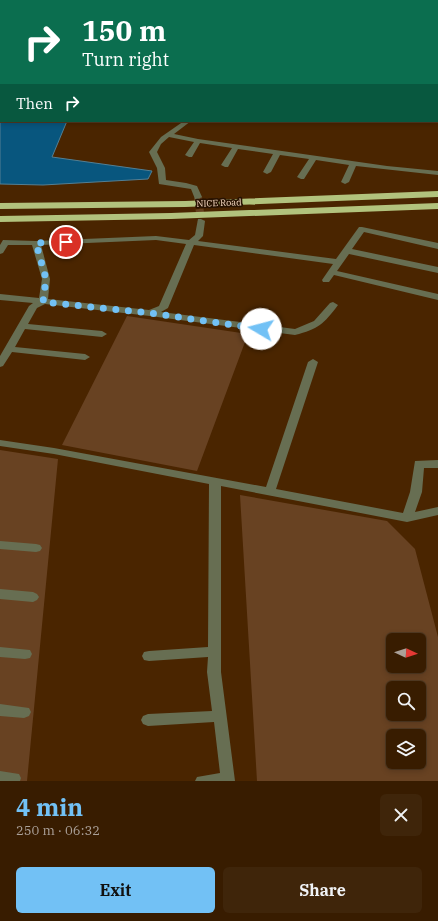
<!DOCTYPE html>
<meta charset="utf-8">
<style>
:root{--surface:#381c00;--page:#3f250a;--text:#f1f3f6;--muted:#aba199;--line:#523a22;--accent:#72c1f5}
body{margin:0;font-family:"IBM Plex Serif",serif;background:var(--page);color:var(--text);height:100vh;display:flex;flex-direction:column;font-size:15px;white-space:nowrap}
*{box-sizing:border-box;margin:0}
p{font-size:13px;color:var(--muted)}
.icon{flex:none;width:22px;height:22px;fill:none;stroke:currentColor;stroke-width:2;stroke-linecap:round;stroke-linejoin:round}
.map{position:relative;height:781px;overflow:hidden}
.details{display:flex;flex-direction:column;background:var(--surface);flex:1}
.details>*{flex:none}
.hud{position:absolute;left:0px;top:0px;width:438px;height:122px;box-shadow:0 2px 6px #0003,0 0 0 1px var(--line);background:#0b6e4f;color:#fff;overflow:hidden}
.needle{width:26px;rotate:94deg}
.buttons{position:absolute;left:386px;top:633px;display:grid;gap:8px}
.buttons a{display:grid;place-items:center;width:40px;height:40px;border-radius:6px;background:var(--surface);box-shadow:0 2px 6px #0003,0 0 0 1px var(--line);font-size:20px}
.pin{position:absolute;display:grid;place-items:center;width:34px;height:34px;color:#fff;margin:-17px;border:2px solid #fff;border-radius:50%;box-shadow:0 1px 4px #0007}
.me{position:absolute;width:44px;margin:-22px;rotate:278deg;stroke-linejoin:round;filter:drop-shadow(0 0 3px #0008)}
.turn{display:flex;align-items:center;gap:14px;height:84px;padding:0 16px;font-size:18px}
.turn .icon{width:52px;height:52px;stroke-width:2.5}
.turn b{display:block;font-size:28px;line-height:34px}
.then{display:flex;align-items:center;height:38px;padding:0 16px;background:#0003;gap:8px;font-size:15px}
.round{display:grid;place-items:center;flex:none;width:42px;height:42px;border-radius:6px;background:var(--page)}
.headline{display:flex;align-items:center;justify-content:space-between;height:68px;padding:0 16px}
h1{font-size:24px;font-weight:800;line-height:30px;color:var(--accent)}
.button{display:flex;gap:8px;margin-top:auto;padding:8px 16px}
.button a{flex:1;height:46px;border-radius:6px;background:var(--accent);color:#111;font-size:16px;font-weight:800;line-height:46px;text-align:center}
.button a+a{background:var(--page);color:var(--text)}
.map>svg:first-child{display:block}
.green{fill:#684222;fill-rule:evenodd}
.water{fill:#08567e;stroke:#527f94}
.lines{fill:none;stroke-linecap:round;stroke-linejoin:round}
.street-tunnel{stroke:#65411e;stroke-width:8;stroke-dasharray:8 4;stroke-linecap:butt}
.street{fill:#676e52;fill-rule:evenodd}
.highway{fill:#b2c37d;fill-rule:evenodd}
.route{stroke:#72c1f5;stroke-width:7;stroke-dasharray:0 12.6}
.labels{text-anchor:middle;stroke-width:3.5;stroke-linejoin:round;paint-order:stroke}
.far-street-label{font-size:9px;fill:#fddfc8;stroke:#271201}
</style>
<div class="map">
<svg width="438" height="781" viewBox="0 0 438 781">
<rect width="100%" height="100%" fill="#4a2500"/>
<path class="green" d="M127,316L248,334L197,471L62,445Z
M0,450L58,459L27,781H0Z
M240,495L387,521L415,549L438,637V781H257ZM393,640H419V666H393ZM393,688H419V714H393ZM393,736H419V762H393Z"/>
<path class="water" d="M0,40L1,121H67L52,157L152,171L148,179L43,185L0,184Z"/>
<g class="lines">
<path class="street-tunnel" d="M198,197L201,221"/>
<path class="street" d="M141,0H147L140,1Z
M253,0H264L265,1H254Z
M289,0H295L288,1Z
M330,0H349L350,1H331Z
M437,83H438V87H437Z
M184,121H191L174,134L198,139L387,166L438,171V175L356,166L349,182L345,184L341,182L349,165L316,160L304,179H301L297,177L309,159L280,155L271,172L267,174L263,172L273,154L238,149L228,167H225L221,165L232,148L200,143L192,157H189L185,155L194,142L169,137L161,144L157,152L165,168L166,180L186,183L197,186L202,197L198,199H195L191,189L159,184L157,168L149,152L161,137Z
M198,219H201L205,221L203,236L198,241L336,259L359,227H362L438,243V249L364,232L352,249L438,267V273L349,254L337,271L438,294V300L334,275L329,282H323L322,280L333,264L194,245L168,308L161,312L295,329L314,321L330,303L333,302L338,305C324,324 318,329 295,335L150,316L45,304L37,308L28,324L102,331L107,334L102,337L25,329L15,347L85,354L90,357L85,360L12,352L3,366L0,367V356L29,306L33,303L0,300V294L39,298L42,279L32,245H8L3,253L0,254V245L3,240L36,241L156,236L189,240L195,235ZM156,240L186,244L159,306L149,310L48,299L50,279L41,245Z
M313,359L318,362L276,489L403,513L410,492L415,461L438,460V468H424L422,492L415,512L438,507V515L407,522L221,486V672L235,781H195L197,777L220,773L214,722L148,726L143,724L141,720L143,716L148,714L212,711L207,672L208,657L149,661L144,660L142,656L144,652L149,651L208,647L209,484L54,454L0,446V440L54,448L266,487L308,362Z
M0,541L36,544L40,545L42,548L40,551L36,552L0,549Z
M0,589L33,592L37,594L39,597L37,600L33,602L0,599Z
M0,647L30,650L32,654L30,658L25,659L0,657Z
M0,704L29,708L31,712L29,716L24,718L0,716Z
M0,771L19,774L21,778L20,781H0Z"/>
<path class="highway" d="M438,191V197L185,207L0,209V203L185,201Z
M438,203V209L171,219L0,222V216L171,213Z"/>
</g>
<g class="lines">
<path class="route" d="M66,242L36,243L46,279L43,302L150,313L261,329"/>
</g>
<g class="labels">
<g class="far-street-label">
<text transform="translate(219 203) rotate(-2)" y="3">NICE Road</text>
</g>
</g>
</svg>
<div class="buttons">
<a><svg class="needle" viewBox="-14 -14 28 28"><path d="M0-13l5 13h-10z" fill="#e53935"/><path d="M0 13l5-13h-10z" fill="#aba199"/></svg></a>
<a><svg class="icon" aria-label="search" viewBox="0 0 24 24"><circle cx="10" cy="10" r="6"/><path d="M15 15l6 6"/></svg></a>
<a><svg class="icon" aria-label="layers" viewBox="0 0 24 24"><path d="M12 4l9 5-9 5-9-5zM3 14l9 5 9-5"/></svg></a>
</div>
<div class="pin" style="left:66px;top:242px;background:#d93025"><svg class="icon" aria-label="arrive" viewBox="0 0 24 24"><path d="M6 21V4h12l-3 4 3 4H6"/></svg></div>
<svg class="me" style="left:261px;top:329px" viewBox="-20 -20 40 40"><circle r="19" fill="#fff"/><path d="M0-13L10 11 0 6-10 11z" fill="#72c1f5"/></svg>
<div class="hud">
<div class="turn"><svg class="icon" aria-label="right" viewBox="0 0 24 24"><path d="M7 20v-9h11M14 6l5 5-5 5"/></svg><div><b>150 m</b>Turn right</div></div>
<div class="then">Then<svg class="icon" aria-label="right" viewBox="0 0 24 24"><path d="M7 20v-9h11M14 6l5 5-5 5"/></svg></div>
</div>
</div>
<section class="details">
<div class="headline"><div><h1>4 min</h1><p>250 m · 06:32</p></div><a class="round"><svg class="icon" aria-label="close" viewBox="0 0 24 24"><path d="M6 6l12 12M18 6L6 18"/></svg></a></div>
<div class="button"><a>Exit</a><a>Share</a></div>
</section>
